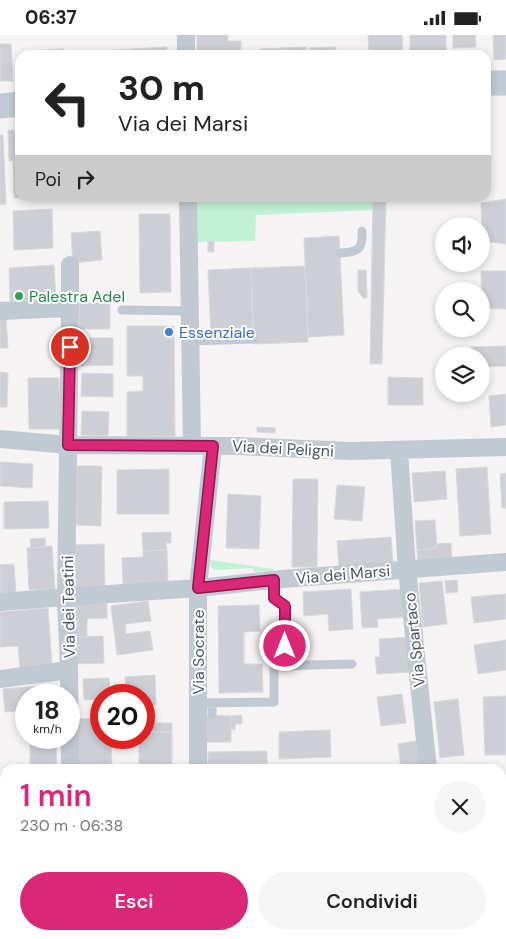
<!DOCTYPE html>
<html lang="it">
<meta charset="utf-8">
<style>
:root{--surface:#fff;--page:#f6f6f6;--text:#222;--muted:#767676;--accent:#db2777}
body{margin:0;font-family:"DM Sans",sans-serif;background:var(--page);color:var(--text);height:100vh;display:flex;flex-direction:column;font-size:19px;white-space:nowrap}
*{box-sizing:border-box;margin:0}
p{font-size:16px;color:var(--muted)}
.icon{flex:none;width:28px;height:28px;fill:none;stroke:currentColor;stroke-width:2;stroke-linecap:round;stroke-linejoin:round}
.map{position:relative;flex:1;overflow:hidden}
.details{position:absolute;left:0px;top:729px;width:506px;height:176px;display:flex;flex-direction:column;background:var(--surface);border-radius:15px 15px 0 0;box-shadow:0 2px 8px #0003}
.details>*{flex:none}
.hud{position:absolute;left:15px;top:15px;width:476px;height:152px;border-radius:15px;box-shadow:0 2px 8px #0003;background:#fff;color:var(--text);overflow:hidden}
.fabs{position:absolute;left:435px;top:182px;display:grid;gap:10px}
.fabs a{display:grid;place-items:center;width:55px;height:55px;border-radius:50%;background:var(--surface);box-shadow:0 2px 8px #0003;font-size:25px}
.speed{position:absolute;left:15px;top:649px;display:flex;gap:10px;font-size:25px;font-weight:700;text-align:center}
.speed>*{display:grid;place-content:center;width:65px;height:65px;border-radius:50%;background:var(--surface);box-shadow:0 2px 8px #0003;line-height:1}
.speed small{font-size:12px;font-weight:400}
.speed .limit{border:8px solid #d22;background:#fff;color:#111}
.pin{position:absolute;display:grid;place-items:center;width:42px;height:42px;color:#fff;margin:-21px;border:2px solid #fff;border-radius:50%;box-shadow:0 1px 5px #0007}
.me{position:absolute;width:55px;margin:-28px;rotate:0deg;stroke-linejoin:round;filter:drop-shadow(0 0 4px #0008)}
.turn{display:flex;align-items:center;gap:18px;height:105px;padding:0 20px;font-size:22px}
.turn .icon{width:65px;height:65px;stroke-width:2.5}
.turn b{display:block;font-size:35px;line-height:42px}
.then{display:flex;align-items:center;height:48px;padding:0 20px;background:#0003;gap:10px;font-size:19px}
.round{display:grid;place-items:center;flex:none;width:52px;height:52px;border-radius:26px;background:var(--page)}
.head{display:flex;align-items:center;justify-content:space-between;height:85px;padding:0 20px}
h1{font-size:30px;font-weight:600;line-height:38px;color:var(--accent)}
.cta{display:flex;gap:10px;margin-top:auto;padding:10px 20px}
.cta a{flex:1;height:58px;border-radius:30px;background:var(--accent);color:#fff;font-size:20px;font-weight:600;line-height:58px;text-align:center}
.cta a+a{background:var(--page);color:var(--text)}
.status{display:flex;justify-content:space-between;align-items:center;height:35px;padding:0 25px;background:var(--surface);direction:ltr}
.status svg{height:14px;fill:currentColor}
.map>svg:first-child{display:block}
.green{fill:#c3f1d5}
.building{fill:#cdcfd5;stroke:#d7d9de}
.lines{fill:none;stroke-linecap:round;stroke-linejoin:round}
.lane{stroke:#c1cad2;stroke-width:9}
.street{stroke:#c1cad2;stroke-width:18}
.secondary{stroke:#c1cbd6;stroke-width:25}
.route-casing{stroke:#8e194d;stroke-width:12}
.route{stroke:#db2777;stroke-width:9}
.leisure-dot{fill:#2e9e5b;stroke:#fff;stroke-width:2}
.shop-dot{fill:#3f7fe0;stroke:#fff;stroke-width:2}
.labels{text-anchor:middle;stroke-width:4;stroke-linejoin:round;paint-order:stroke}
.leisure-label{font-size:16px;fill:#27864d;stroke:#fff;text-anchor:start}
.shop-label{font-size:16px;fill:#366cbe;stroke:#fff;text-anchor:start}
.street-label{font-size:16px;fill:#4a5661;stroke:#fff}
</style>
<div class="status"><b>06:37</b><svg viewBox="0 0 49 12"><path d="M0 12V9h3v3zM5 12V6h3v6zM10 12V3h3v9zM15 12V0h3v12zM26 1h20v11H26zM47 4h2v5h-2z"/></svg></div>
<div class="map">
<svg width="506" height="904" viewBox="0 0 506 904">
<rect width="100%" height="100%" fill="#f5f3f3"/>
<path class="green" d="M196,163H373V175L256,180L255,206L197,207Z
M210,525L273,534L274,536L254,537L253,533L215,535L211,532Z"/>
<path class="building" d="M197,0H228V6H241V20H197Z
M368,0H402L403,18L369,20Z
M410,0H446V16L410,17Z
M453,0H475L476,12L453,13Z
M493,0H506V24L494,25Z
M0,9H11L13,46H0Z
M167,12V20H97V16Z
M306,12V20H260V14Z
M336,12V20H310L309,13Z
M64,14V20H28V16Z
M8,95H20V125L9,126Z
M0,100H3L6,169L0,170Z
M20,125V162H39L14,163L13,126Z
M373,162H386L382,329H370Z
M506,164V209L482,206L481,168Z
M52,174L53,213L14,215L13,176Z
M139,179H170L171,257L140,258Z
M100,196L102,225L73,228L71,198Z
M339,201L344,300L308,302L304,203Z
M208,206H214V217H208Z
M54,230L56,264L10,266L9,233Z
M305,231L308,307L254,309L251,233Z
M251,233L253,300L211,302L208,235Z
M358,235H366L367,263H363L358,256Z
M481,236H506V274L482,273Z
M110,267V294H79V268Z
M6,283L8,313H0V284Z
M127,291H174L175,401H127V357L143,356V341H127Z
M80,303H113V330L81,331Z
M506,311V331L481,332V321H471V312Z
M0,337L8,338L7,372H0Z
M82,338L113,339V362L81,361Z
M388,342L423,343V370H388Z
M28,343H59L60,394H29Z
M506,359V390L491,392L489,361Z
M82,376L109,377L108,401L81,400Z
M257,392L275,393V398L257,397Z
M0,427L33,429L32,453L0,451Z
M77,431H102L101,491L76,490Z
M487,432L491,499L460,501L456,434Z
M169,434V479H117V435Z
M445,436L447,464L414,467L412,438Z
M506,438V473H502L500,439Z
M293,444H318L317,532H292Z
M337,450L365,452L362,486L334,484Z
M228,459L261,461L259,514L226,513Z
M48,466L49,493L4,494V467Z
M435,485L437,513L417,515L415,486Z
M171,497V508H166L167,515L143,516L142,498Z
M391,502L393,528L339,532L337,506Z
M45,503L46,512L31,513L30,504Z
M451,508L452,525L418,528L417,515L437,513L436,509Z
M104,509L105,552L75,553L74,510Z
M52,511L55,554L29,555L27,513Z
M167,515L168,548L123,549L122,523L143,522V516Z
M14,529L16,559L0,560V530Z
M457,545L458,557L446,558L445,546Z
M442,546L447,589L423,592L419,548Z
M351,554L353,594L329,596L328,579L304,581L303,557Z
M403,554L405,582L377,584L378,592L362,593L360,557Z
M506,559V584L474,588L471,562Z
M148,566L151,586L125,589L126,599L150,596L153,615L117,620L111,571Z
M107,568V583L87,584V602H73L71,569Z
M259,570L260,596L244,597V629H262L263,657L219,658L218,571Z
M48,573L52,630L20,633L18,611L0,612V577Z
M103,601L104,628L73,629V602Z
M409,602L411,637L377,639L375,622H380L379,604Z
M506,605V635L478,639L474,610Z
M155,640L156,670L144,671V660H126L125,642Z
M109,643L110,660H101V664L84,665L83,644Z
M48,650L49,660H26V675L5,677L3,654Z
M402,659L406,688L381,691L377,662Z
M506,661V720H485L483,662Z
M458,664L464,720L440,723L434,667Z
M23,675H26V702H35L25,703Z
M206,680L231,681V707H206Z
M242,680V689H235V695L230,694L231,681Z
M101,683V702H111L112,734H78L77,684Z
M151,688H172V697H151Z
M330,695L331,722L279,724V697Z
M144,697H172V734H139V702H144Z
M56,706L57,734H30V707Z
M416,706L420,734H401L398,709Z
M267,716V728L208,729V717Z
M239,728H267V734H239Z
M0,741H5V760H0Z
M0,801H5V853H0Z
M501,829H506V863H501Z"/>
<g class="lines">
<path class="lane" d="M340,218C358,217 363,215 362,196
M122,275L190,276
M190,306L253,304
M274,545V563L285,571V611
M198,668L274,667V631L352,629
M212,668V680"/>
<path class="street" d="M186,0V20
M188,162L192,411
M0,276L70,273
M0,404L68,410L238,411L351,416L506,412
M399,416L407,534L428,734
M0,567L66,562L198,553L282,544L506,527
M0,644L69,635
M70,734L69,635L66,562L70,273V230
M198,734V553L213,411
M409,900L410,904"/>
<path class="secondary" d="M486,48H506
M0,71L20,69
M501,887H506
M0,898H5"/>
</g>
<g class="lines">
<g class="route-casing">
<path id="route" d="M70,312L68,410L213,411L198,553L274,545V563L285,571V611"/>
</g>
<use href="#route" class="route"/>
</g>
<circle class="leisure-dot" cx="19" cy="261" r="5"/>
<circle class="shop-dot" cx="169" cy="297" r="5"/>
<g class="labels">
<g class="leisure-label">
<text x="29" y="267">Palestra Adel</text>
</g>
<g class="shop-label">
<text x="179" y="303">Essenziale</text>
</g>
<g class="street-label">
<text transform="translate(283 413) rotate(3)" y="6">Via dei Peligni</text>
<text transform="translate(343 539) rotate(-5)" y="6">Via dei Marsi</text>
<text transform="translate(68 572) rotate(-91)" y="6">Via dei Teatini</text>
<text transform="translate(414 605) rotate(-96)" y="6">Via Spartaco</text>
<text transform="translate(198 617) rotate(-90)" y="6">Via Socrate</text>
</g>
</g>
</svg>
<div class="fabs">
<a><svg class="icon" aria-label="sound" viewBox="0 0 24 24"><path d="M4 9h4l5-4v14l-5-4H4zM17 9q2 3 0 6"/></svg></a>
<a><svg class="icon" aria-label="search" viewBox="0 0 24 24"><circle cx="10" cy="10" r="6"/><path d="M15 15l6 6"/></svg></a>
<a><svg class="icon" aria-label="layers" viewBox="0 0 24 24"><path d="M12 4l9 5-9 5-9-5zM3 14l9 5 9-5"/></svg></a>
</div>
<div class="speed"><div>18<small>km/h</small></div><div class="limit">20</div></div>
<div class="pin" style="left:70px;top:312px;background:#d93025"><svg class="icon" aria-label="arrive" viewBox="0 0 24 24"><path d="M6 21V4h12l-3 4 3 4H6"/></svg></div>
<svg class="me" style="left:285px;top:611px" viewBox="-20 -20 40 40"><circle r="17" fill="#db2777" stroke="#fff" stroke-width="3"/><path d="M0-11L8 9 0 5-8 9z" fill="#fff"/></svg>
<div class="hud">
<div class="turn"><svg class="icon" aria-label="left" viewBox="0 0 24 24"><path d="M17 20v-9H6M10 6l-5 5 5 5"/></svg><div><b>30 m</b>Via dei Marsi</div></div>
<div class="then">Poi<svg class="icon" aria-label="right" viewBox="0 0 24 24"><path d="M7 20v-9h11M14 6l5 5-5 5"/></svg></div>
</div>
<section class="details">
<div class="head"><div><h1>1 min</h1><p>230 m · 06:38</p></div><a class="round"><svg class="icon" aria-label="close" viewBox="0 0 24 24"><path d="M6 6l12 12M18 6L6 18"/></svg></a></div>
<div class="cta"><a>Esci</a><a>Condividi</a></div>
</section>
</div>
